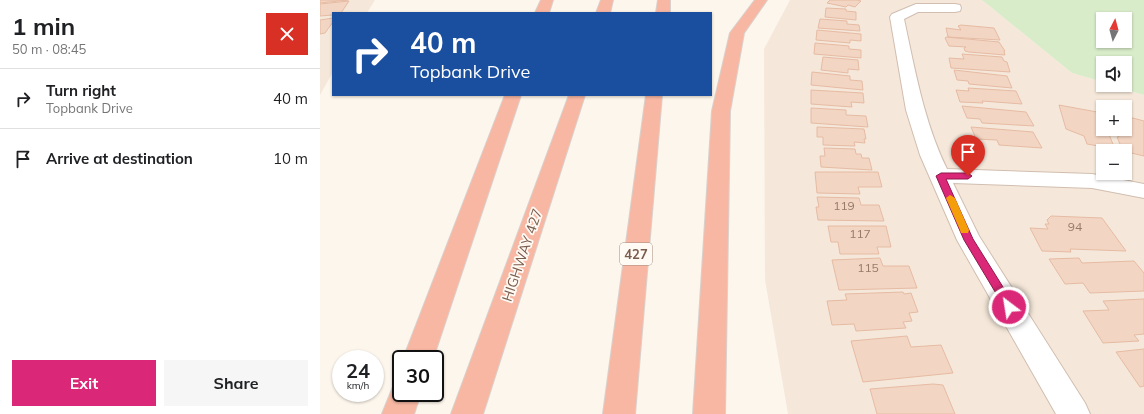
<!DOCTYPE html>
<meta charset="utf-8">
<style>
:root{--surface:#fff;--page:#f6f6f6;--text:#202124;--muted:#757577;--line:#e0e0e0;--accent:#db2777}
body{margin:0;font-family:Mulish,sans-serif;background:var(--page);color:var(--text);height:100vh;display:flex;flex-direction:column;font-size:15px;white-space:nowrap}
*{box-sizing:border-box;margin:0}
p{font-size:13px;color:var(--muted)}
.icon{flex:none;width:22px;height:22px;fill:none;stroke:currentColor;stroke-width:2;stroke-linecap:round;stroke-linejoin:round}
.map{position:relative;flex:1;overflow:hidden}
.side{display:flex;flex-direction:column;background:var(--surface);width:320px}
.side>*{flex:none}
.hud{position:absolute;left:12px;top:12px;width:380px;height:84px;border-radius:0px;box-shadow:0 1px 3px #0004;background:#1a4fa0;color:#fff;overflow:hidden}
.needle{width:26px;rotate:6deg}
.buttons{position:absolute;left:776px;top:12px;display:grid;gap:8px}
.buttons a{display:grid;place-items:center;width:36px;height:36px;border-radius:0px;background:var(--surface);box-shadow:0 1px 3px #0004;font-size:20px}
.speed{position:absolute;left:12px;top:350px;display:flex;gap:8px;font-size:20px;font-weight:700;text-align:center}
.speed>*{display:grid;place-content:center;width:52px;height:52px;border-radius:50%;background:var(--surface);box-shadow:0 1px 3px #0004;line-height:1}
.speed small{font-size:10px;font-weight:400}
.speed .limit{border:2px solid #111;border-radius:6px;background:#fff;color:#111}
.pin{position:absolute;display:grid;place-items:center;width:34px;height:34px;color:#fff;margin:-41px -17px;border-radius:50% 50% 50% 0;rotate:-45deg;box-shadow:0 0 4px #0007}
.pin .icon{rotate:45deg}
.me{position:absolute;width:44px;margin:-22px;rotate:329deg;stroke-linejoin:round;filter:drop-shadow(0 0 3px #0008)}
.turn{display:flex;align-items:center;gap:14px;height:84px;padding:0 12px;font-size:18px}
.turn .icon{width:52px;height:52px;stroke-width:2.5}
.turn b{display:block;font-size:28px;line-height:34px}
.round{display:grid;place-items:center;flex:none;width:42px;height:42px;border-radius:0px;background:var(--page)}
.head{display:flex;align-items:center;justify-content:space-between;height:68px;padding:0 12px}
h1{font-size:24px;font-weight:700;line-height:30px}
.cta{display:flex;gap:8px;margin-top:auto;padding:8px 12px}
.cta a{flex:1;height:46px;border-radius:0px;background:var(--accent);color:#fff;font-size:16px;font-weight:700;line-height:46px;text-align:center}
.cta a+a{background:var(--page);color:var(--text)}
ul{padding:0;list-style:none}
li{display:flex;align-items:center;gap:12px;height:60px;padding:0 12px;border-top:1px solid var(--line)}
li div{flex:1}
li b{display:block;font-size:15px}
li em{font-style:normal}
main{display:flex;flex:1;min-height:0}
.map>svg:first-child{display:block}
.residential{fill:#f5e8da;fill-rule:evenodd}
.green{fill:#d8ecc9;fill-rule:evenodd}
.building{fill:#f3d5c3;stroke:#e6bba3}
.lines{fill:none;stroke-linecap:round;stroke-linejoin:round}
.street-casing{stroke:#d1beb0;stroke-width:2}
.highway-casing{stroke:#dad1cd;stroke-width:2}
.street{fill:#fff;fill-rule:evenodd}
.highway{fill:#f7b7a3;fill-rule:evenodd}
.route{fill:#db2777;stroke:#8e194d}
.slow{fill:#f59e0b}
.labels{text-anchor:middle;stroke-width:3.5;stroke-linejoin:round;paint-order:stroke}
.number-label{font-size:12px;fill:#987a6a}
.shield{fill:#fffaf3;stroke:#a28b7f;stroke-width:1}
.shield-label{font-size:13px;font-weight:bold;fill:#7a5c4d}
.street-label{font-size:14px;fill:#7a5c4d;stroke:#fffaf3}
</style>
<main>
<section class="side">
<div class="head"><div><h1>1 min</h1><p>50 m · 08:45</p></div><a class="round" style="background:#d93025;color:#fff"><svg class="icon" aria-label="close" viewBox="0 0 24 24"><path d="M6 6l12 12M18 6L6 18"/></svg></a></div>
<ul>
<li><svg class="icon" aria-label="right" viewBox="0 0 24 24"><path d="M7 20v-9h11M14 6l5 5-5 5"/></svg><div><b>Turn right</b><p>Topbank Drive</p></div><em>40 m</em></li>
<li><svg class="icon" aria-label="arrive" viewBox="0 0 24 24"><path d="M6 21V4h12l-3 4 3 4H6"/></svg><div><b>Arrive at destination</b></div><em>10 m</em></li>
</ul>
<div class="cta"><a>Exit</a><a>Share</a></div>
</section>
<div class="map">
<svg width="824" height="414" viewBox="0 0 824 414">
<rect width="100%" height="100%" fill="#fdf6ec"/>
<path class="residential" d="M0,0H55L47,13H13V72L0,95Z
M470,0H662L752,73L783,82V85H791L824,95V414H468L445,280L444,49ZM783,107H805V129H783ZM783,151H805V173H783Z"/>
<path class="green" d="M662,0H824V95L791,85H805V63H783V82L752,73ZM783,19H805V41H783Z"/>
<path class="building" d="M0,0H28L0,3Z
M510,0H537L541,1L535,7L528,5L526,7L507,3Z
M29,1L21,13H13V15L0,16V4Z
M506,8L526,9V11L536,12V20L505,17Z
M13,18V22L5,33L0,34V20Z
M500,19L527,21V24L539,25L540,31L498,28Z
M641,25L674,28L680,40L628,37L626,28L641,30L638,26Z
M497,30L541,34V41L530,40V43L496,40Z
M626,37L679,42L685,51H684L685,55L649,52L645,51L644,48L646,47L629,46L625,38Z
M495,43L529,46V49L541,50V58L494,54Z
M642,54L682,57L684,61L687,62L690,72L631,68L629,58L644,59Z
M503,57L538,60L539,70L528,69V73L501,70Z
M634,70L687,76L692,88L649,84L648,81L637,80Z
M492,72L530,76V80L542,81L543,90L491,85Z
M648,88L696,91L702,104L662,101L663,103L640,102L636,90L649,91Z
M491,90L543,93L544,103L531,102L532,107L491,104Z
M739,105L777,112L783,129L785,132H788L795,149L767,144L764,136L746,129Z
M642,106L706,112L714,126L662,123L660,119L647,118Z
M491,108L526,110V115L546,116L548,127L491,123Z
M805,116L824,121V156L803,151L797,137H799L795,129H805Z
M497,127L544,129L546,139H544L545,143L534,142L535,146L503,145V137H497Z
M651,127L713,132L722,148L679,145L677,140L656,139Z
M504,148L535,149L536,154H541L542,158H549L552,170L501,167L500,156H505Z
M495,172H558L562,187H538L540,194L497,193Z
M497,197L539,198L541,205H559L564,221L498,220L496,207H499Z
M731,216L782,218L806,251L750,249L751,252L722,251L710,228L728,229L725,224H729L727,220Z
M508,226H566L571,247H557L559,254H520L518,242H511Z
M560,258L563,266H589L597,288L519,290L512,260Z
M759,258L762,263L814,261L824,273V291L770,293L763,283L745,284L729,259Z
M583,292L584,294L591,293L598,312L589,313L592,321L583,322L586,328L536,331L534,324L512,325L507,301L527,300L525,294Z
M824,299V334L814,335L819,341L783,343L763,311L789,310L783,301Z
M587,336L591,347L621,345L633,373L543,382L531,341Z
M824,349V386L820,387L796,352Z
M613,384L623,385L635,414H557L550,389Z"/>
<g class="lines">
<g class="street-casing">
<path id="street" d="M596,4H635L640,5L641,8L640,11L635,12H598L584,19C595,70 604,122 627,169L772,174L824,184V198L772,188L633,183L659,236L765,403L770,414H736L637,240L600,155L586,110L570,17L572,14Z"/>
</g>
<g class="highway-casing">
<path id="highway" d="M221,0H233L229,13H215Z
M281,0H293L290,13H276Z
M338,0H350V13H336Z
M435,0H447L424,33L410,111L405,414H373L392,111L410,33Z
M185,95H201L113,359H83Z
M249,95H265L163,414H131Z
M326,95H342L315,414H283Z
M81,380V393H101L94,414H62L75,382Z"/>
</g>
<use href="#street" class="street"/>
<use href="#highway" class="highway"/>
</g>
<path class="route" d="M621,173H648L652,176L648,179H626L653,239L693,303L695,307L693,310L689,312L686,310L644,240L616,176Z"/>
<path class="slow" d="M630,195L635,198L649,230L648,233H641L640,230L626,198Z"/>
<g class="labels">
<g class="number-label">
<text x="524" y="210">119</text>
<text x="755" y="231">94</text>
<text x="540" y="238">117</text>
<text x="548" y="272">115</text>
</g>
<rect class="shield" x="300" y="243" width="32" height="22" rx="3"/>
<g class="shield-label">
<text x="316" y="259">427</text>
</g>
<g class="street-label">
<text transform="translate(202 255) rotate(-71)" y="5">HIGHWAY 427</text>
</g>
</g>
</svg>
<div class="buttons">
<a><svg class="needle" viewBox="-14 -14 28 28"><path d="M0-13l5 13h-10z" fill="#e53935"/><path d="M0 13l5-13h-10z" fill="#757577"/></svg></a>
<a><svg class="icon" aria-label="sound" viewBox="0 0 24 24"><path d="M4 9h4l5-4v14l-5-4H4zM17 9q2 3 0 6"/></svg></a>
<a>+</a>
<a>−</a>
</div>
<div class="speed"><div>24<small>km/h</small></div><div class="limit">30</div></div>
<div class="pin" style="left:648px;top:176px;background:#d93025"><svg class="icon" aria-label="arrive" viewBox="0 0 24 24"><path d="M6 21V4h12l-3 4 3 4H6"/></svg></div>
<svg class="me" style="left:689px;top:307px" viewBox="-20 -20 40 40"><circle r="17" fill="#db2777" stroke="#fff" stroke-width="3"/><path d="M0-11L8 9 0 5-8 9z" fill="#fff"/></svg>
<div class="hud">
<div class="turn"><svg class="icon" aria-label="right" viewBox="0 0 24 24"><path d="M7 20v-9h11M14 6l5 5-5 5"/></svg><div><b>40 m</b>Topbank Drive</div></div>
</div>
</div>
</main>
